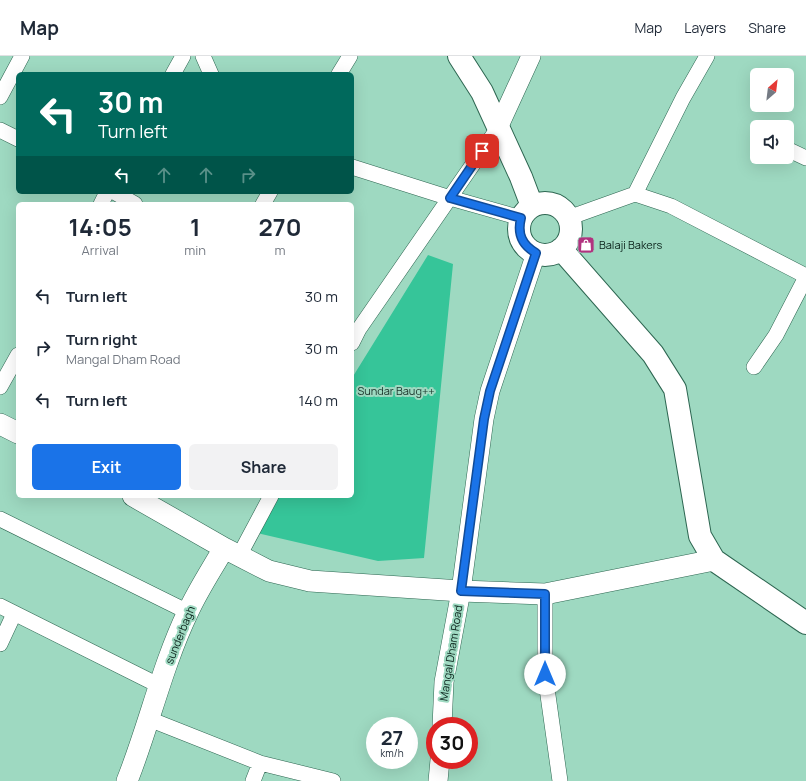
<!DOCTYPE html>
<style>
:root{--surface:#fff;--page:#f2f2f3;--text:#1f2937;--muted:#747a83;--line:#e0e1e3;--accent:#1a73e8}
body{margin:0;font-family:Manrope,sans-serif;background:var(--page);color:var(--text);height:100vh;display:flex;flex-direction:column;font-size:15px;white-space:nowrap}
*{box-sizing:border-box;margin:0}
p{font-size:13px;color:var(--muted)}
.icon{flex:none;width:22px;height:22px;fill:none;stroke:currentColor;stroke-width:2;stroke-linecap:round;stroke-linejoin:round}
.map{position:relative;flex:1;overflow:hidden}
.drawer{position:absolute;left:16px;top:146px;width:338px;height:296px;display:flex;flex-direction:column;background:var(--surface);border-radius:6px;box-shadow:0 4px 16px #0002}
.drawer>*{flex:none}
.hud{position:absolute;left:16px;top:16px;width:338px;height:122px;border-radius:6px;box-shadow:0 4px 16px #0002;background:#00695c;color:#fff;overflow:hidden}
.needle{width:26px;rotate:28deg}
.controls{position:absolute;left:750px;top:12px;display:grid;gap:8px}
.controls a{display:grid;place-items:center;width:44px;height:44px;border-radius:6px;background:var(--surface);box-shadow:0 4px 16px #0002;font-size:20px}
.speed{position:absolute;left:366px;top:661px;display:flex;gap:8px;font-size:20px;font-weight:700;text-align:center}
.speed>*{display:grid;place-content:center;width:52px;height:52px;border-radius:50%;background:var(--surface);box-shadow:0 4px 16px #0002;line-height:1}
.speed small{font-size:10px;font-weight:400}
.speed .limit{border:6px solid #d22;background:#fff;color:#111}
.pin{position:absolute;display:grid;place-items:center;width:34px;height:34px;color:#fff;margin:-17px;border-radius:8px;box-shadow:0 2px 6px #0006}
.me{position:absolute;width:44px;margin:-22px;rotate:0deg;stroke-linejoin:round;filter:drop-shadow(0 0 3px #0008)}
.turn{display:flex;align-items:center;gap:14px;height:84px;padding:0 16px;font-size:18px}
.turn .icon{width:52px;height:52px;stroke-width:2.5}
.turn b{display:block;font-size:28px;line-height:34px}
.lanes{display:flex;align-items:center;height:38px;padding:0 16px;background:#0003;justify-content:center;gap:20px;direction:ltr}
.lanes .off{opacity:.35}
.eta{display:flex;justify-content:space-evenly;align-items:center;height:68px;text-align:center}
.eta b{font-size:24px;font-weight:700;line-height:28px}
.cta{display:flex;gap:8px;margin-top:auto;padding:8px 16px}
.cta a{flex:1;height:46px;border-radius:6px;background:var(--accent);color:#fff;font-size:16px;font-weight:700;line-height:46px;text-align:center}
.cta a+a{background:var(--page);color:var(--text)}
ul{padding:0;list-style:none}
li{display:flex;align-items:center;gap:12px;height:52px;padding:0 16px}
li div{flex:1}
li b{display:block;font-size:15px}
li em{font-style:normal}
header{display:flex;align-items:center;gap:24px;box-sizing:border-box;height:56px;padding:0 20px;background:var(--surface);border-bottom:1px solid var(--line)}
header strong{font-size:19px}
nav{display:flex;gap:22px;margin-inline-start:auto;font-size:14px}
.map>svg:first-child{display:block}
.green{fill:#36c599}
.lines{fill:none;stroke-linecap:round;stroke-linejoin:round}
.minor-casing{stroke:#2d6651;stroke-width:16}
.tertiary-casing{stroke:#2d6651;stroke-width:20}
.secondary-casing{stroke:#2d6651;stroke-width:22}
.primary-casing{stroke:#2d6651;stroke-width:24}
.minor{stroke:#fff;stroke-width:15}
.tertiary{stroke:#fff;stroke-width:19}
.secondary{stroke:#fff;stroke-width:21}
.primary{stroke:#fff;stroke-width:22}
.route-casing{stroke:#114b97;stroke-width:10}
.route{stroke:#1a73e8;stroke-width:7}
.labels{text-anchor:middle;stroke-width:4;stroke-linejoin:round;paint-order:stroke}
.poi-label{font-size:11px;fill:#0a221a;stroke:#9ed9c1;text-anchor:start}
.park-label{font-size:11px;fill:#19332a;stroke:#9ed9c1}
.street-label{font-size:11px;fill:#0a221a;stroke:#9ed9c1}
</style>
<header>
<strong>Map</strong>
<nav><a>Map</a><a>Layers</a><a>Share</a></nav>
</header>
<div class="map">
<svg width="806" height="725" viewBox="0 0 806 725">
<rect width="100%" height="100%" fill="#9ed9c1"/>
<path class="green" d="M428,199L453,208L424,502L378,505L257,477L279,440H352V322Z"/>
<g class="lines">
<g class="minor-casing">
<path id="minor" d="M203,0L211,18
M173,18L183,0
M339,18L350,0
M0,41L22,0
M0,74L18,83
M787,93L806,102
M352,111L450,142L521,162
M114,136L135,148
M635,138L683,42L707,0
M101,148L107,136
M263,148L270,136
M568,162L635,138L671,150L806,220
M352,287L359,273L498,72
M754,311L776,279L806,221
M0,331L18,299
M0,463L188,556
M239,500L271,440
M545,538V618L560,725
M0,550L160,630
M0,588L14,558
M149,663L260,707L333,725
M253,725L260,707"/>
</g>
<g class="tertiary-casing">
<path id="tertiary" d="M498,72L531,0
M442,670L444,626L461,535L484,363L490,335L536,197
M438,725L440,704"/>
</g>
<g class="secondary-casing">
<path id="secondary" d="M0,368L18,377
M224,492L269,515L310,525L461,535L545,538L714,504
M127,725C149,670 162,610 188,556C198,534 212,513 224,492L133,440"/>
</g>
<g class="primary-casing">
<path id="primary" d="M459,0L482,36L521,121L532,150
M519 173a26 26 0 1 1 52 0a26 26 0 1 1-52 0Z
M561,193L653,298L675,333L700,480L714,504L806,567"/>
</g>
<use href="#minor" class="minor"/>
<use href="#tertiary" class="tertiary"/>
<use href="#secondary" class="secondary"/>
<use href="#primary" class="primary"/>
</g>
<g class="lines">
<g class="route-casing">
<path id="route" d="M482,95L450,142L521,162C517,178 522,189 536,197L490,335L484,363L461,535L545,538V618"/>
</g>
<use href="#route" class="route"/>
</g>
<defs>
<g id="shop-square" transform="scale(0.9)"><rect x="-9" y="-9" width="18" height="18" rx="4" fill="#b1327f" stroke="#9ed9c1"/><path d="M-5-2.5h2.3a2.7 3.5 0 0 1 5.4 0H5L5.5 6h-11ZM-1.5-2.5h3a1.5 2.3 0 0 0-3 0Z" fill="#fff"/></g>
</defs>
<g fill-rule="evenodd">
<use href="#shop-square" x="586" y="189"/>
</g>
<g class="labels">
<g class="poi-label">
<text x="599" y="193">Balaji Bakers</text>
</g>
<g class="park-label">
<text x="396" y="339">Sundar Baug++</text>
</g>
<g class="street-label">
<text transform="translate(180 579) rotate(-68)" y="4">sunderbagh</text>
<text transform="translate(451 597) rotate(-81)" y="4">Mangal Dham Road</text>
</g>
</g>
</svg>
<div class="controls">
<a><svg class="needle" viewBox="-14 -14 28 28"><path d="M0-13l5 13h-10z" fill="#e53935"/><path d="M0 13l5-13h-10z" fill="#747a83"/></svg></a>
<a><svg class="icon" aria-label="sound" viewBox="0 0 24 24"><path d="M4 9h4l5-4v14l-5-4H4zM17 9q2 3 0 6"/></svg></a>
</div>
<div class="speed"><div>27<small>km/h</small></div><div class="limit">30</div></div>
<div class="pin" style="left:482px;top:95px;background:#d93025"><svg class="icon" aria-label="arrive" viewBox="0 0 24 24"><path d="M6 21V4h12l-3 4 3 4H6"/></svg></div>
<svg class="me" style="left:545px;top:618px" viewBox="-20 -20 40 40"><circle r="19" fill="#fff"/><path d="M0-13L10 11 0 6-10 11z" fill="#1a73e8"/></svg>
<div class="hud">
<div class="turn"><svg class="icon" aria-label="left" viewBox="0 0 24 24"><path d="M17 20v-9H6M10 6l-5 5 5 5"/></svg><div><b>30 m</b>Turn left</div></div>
<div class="lanes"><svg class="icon" aria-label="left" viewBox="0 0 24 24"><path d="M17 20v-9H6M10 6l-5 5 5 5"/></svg><svg class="icon off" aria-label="ahead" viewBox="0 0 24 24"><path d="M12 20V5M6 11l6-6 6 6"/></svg><svg class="icon off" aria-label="ahead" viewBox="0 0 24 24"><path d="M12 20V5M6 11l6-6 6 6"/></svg><svg class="icon off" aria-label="right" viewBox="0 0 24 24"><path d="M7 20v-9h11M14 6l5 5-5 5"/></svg></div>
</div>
<section class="drawer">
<div class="eta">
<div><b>14:05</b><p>Arrival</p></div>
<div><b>1</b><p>min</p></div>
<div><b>270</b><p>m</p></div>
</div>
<ul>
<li><svg class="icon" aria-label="left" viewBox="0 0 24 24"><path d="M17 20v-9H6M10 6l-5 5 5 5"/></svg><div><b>Turn left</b></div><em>30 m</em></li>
<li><svg class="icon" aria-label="right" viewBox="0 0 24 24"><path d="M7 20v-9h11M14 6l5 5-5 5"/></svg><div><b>Turn right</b><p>Mangal Dham Road</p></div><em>30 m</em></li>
<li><svg class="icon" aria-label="left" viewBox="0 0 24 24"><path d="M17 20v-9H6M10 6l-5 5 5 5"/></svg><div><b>Turn left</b></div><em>140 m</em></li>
</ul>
<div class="cta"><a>Exit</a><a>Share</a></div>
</section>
</div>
